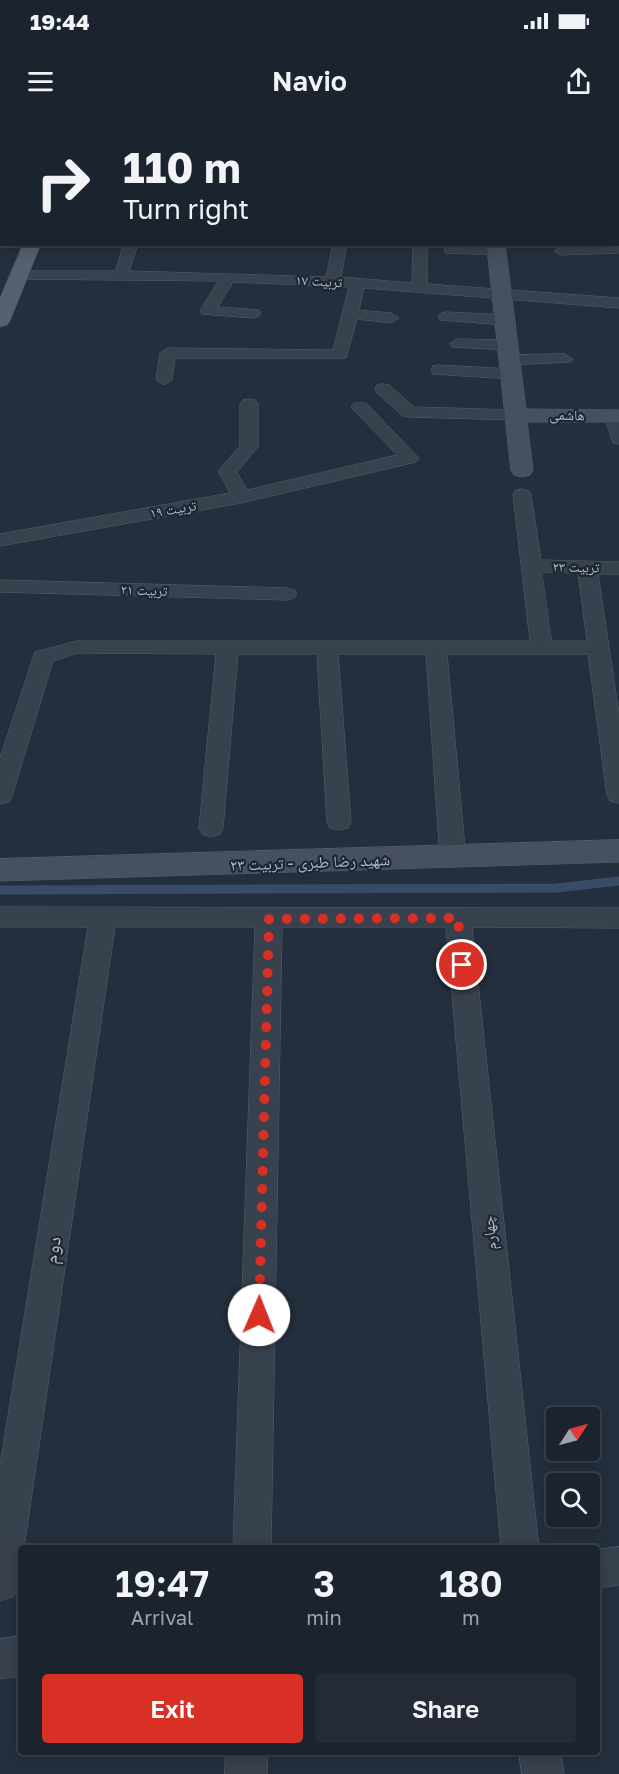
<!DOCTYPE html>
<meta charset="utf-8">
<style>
:root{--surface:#1b232e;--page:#242b36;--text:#f1f3f6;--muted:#a0a4aa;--line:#39404a;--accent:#d93025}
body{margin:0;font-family:"Golos Text","Noto Naskh Arabic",sans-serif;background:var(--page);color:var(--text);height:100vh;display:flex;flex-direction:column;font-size:22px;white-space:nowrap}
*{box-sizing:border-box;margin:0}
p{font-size:20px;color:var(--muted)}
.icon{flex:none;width:33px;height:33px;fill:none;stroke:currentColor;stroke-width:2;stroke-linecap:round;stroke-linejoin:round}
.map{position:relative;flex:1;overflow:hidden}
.panel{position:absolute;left:18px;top:1425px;width:582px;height:210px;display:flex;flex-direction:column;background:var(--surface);border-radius:6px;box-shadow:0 3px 15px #0003,0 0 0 2px var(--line)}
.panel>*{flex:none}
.top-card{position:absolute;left:0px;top:0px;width:620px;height:126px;box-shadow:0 3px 15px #0003,0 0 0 2px var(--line);background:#1b232e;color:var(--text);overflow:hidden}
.needle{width:39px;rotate:54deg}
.buttons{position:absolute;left:546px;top:1287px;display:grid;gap:12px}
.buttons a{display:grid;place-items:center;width:54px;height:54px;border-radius:6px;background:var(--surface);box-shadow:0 3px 15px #0003,0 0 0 2px var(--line);font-size:30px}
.pin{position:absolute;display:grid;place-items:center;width:51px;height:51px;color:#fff;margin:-26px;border:3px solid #fff;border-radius:50%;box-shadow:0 2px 6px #0007}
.me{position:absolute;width:66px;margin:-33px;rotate:1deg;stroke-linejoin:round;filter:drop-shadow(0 0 4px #0008)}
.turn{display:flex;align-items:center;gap:21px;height:126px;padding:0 24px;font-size:27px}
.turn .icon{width:78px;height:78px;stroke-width:2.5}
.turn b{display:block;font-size:42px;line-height:51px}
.eta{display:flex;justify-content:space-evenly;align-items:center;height:102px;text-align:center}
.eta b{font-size:36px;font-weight:600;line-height:42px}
.button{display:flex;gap:12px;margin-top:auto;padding:12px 24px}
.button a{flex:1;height:69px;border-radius:6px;background:var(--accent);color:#fff;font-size:24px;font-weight:600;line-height:69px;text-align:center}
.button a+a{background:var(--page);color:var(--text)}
.status{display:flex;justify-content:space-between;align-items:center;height:42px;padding:0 30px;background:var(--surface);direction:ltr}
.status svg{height:16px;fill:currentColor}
header{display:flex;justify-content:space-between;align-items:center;height:78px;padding:0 24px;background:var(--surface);font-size:27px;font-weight:600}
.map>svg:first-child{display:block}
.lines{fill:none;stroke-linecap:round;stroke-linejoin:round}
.stream{stroke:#394c67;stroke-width:9}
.street-casing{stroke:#565f6c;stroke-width:1}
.secondary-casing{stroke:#565f6c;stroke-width:1}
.primary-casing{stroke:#414a57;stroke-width:1}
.street{fill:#38414e;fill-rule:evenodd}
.secondary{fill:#465061;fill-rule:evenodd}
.primary{fill:#56606e;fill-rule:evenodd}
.route{stroke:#d93025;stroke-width:10;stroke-dasharray:0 18}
.labels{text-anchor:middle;stroke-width:4.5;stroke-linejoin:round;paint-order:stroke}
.far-street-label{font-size:14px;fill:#b4bcc9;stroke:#1d2633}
.street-label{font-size:16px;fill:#b4bcc9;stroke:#1d2633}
.near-street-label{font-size:20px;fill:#b4bcc9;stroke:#1d2633}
</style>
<div class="status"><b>19:44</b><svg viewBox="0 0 49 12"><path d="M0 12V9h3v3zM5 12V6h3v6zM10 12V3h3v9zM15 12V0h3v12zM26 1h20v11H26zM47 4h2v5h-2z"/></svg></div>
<header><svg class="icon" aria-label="menu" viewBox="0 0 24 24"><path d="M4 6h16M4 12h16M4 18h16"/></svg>Navio<svg class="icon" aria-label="share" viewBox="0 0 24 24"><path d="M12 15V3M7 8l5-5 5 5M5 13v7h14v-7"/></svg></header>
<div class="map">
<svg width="619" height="1654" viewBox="0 0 619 1654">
<rect width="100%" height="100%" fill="#242f3e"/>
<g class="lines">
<path class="stream" d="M0,770L557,768L619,761"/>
<g class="street-casing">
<path id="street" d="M194,0H206L207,2H195Z
M328,0H342L343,2H329Z
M590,0H604L589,2Z
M0,1L3,2L2,9H0Z
M618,19H619V27H618Z
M0,48H2V56H0Z
M0,91H2V99H0Z
M618,96H619V104H618Z
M124,124H138L129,151L326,157L333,124H347L341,157L412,163L413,124H427V164L619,178V188L364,168L359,190L391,193L399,198L391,203L357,199L346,238H175L172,260L164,265L156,260L160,233L168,228L333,230L349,167L233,162L218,187L259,190L261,193L259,196L253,198L202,194L200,191L218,161L19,159L12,155L19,151H115Z
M619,125V133L561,135L554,131L561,127Z
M451,126L497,127L504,131L497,135L446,133L444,130L446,127Z
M446,192L505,195L513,200L505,205L440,200L438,197L440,194Z
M458,219L508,220L516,225L508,230L452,227L450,224Z
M565,234L573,239L571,242L510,245L502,240L510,235Z
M439,245L511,249L519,254L511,259L433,254L431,250L433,246Z
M383,264L389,265L414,287L516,290L522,291L525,295L522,299L516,300L409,297L403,296L377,273L375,269L377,265Z
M249,279L255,280L258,284V327L237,352L247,370L397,335L351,287L354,283H366L419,338L416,342L241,383L0,426V414L230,373L218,351L240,326V284L243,280Z
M613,291L619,292V324L613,323L604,296L607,292Z
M522,369L529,371L531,375L541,440L619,442V454H598L619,594V683L610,681L607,675L588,534H447L466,738L462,744L453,747L444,744L440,738L426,534H338L351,702L348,708L339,710L330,708L327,702L317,534H238L223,708L220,714L211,717L202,714L199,708L216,534L78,533L53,541L12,676L9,682L0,684V638L35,532L77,521H530L513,375L515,371ZM542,452L578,453L587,521H552Z
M0,460L287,468L294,470L297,474L294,478L287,480L0,472Z
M0,787L619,788V808L472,807L539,1428H501L446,807H282L271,1428H233L255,807H115L24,1428H21L19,1462L14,1476L0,1481V1345L88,807H0Z
M619,1427V1465L597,1468V1430Z
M21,1516V1556L0,1559V1519Z
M226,1632H268L267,1654H225Z
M519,1632H561L564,1654H522Z"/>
</g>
<g class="secondary-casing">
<path id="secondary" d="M618,67H619V77H618Z
M487,124H505L526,289L619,290V302H527L533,350L530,355L522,357L514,355L511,350Z
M619,720V742L0,761V739Z"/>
</g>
<g class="primary-casing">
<path id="primary" d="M41,0H55L40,2Z
M76,0H90L75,2Z
M0,100H2L0,113Z
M23,124H41L10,201L7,205L0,207V178Z"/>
</g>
<use href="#street" class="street"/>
<use href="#secondary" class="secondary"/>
<use href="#primary" class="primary"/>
</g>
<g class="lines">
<path class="route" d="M259,1195L269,799L458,798L462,845"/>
</g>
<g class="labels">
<g class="far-street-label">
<text transform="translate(319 161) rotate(3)" y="5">تربیت ۱۷</text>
<text transform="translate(567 295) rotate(1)" y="5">هاشمی</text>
<text transform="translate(173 389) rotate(-10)" y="5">تربیت ۱۹</text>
<text transform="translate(576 447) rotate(1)" y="5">تربیت ۲۳</text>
<text transform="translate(144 470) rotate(2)" y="5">تربیت ۲۱</text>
</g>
<g class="street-label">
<text transform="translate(310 742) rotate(-2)" y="6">شهید رضا طبری - تربیت ۲۳</text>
<text transform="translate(489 1113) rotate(-96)" y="6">چهارم</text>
</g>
<g class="near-street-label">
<text transform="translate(52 1130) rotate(-81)" y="7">دوم</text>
</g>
</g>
</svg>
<div class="buttons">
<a><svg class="needle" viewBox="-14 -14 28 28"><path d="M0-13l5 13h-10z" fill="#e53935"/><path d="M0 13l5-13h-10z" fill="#a0a4aa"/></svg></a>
<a><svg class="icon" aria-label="search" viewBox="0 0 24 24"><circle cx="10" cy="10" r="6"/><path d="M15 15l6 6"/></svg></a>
</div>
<div class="pin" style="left:462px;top:845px;background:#d93025"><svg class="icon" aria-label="arrive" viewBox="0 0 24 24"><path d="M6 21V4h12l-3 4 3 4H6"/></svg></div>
<svg class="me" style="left:259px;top:1195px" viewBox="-20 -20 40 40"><circle r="19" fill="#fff"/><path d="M0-13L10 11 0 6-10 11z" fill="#d93025"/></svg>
<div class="top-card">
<div class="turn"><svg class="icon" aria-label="right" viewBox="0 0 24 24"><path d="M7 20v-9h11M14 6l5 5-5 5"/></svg><div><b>110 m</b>Turn right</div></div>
</div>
<section class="panel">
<div class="eta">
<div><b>19:47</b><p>Arrival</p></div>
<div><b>3</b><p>min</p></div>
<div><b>180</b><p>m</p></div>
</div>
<div class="button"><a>Exit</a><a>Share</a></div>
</section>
</div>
